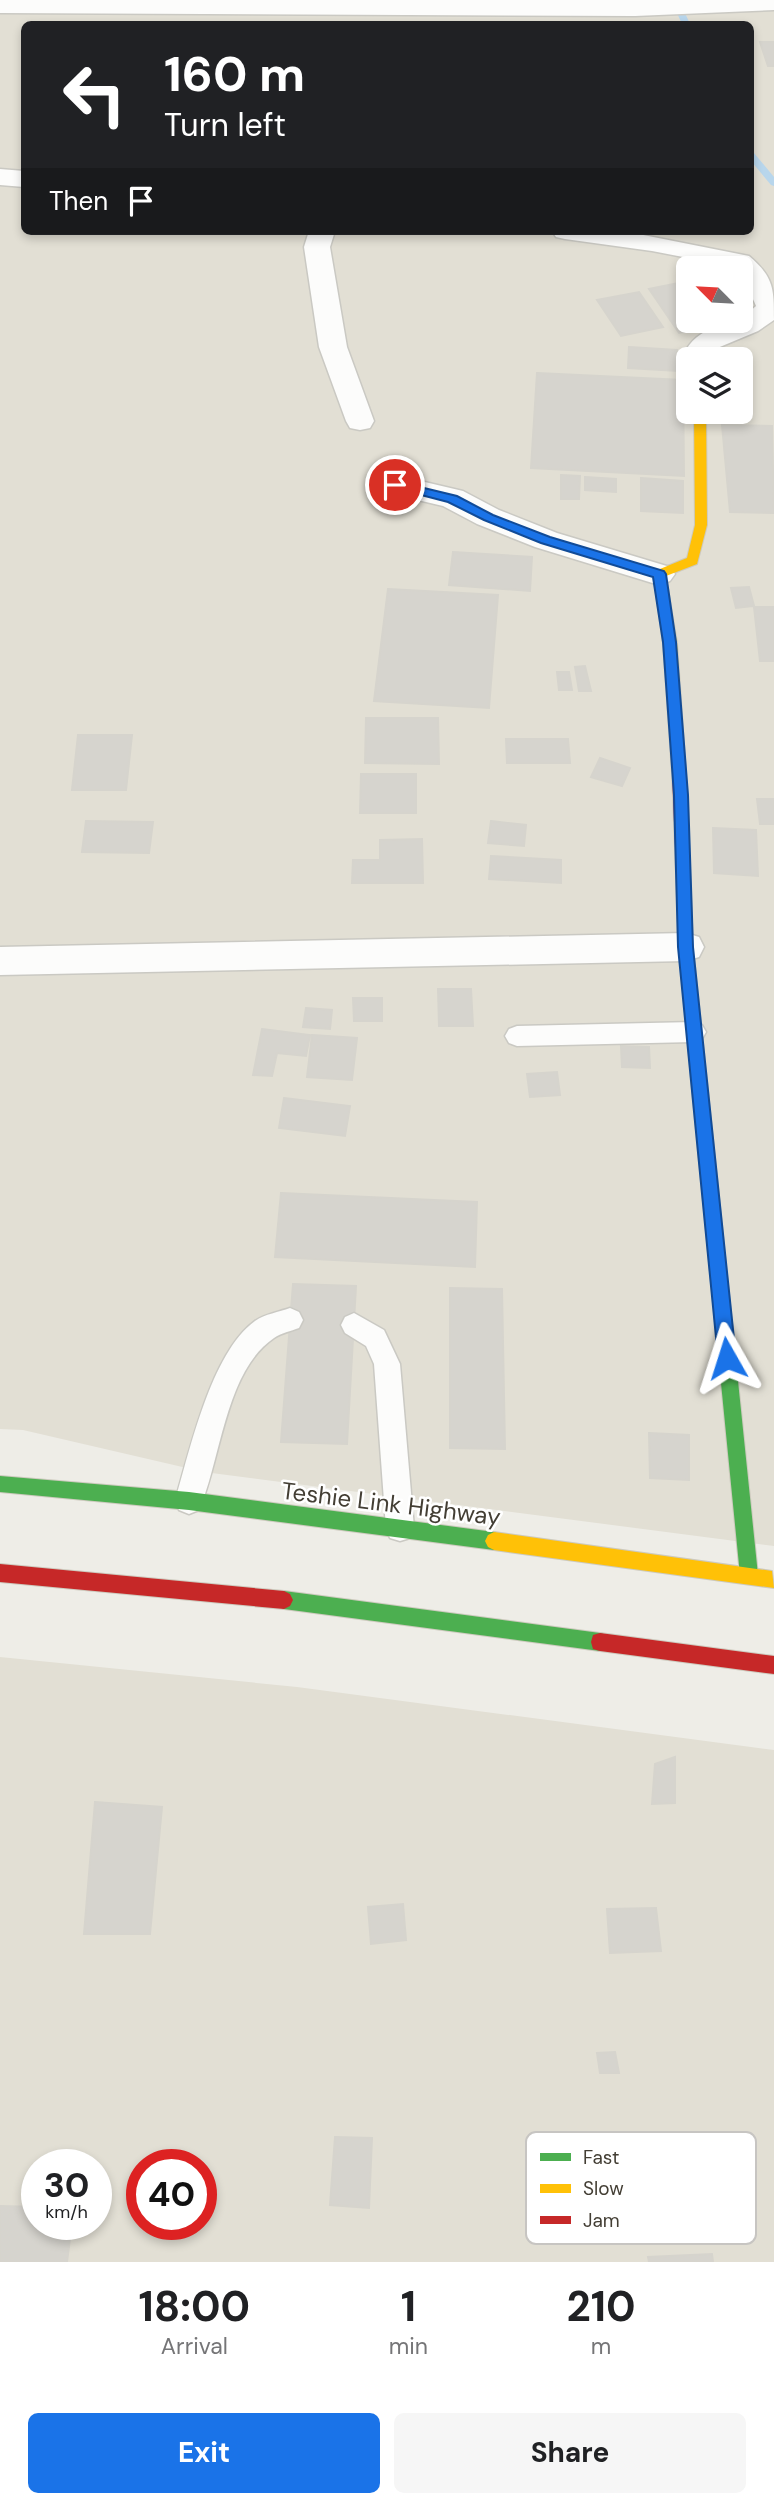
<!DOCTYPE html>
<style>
:root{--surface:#fff;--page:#f6f6f6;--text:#202124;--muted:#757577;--accent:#1a73e8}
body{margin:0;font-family:"DM Sans",sans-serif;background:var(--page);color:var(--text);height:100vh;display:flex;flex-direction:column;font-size:26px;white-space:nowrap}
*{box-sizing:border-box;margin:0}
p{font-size:23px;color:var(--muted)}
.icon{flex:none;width:38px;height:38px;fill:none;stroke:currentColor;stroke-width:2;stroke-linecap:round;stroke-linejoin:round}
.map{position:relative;height:2262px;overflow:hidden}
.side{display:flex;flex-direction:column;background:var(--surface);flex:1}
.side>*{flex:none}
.guide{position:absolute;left:21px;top:21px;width:733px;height:214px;border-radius:10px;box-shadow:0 4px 10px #0003;background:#202124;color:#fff;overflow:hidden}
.needle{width:46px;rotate:294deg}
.buttons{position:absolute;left:676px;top:256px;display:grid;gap:14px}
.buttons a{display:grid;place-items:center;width:77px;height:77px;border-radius:10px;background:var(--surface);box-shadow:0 4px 10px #0003;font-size:35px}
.speed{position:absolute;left:21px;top:2149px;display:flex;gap:14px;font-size:35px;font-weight:700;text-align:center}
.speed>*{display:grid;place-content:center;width:91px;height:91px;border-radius:50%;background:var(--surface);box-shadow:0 4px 10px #0003;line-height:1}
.speed small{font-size:18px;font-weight:400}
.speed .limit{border:10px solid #d22;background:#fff;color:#111}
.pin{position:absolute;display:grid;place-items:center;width:60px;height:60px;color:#fff;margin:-30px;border:4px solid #fff;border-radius:50%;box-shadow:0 2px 7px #0007}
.me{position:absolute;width:77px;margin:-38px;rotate:354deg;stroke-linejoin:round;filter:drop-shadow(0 0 5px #0008)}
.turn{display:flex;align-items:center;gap:24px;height:147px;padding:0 28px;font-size:32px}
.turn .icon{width:91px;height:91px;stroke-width:2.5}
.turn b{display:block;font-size:49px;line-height:60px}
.then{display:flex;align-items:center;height:66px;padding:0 28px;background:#0003;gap:14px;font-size:26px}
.eta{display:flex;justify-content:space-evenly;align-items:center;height:119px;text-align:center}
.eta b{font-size:42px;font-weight:700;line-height:49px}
.action{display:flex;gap:14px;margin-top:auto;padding:14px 28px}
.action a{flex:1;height:80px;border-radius:10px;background:var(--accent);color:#fff;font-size:28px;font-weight:700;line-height:80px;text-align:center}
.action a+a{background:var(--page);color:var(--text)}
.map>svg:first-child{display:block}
.residential{fill:#e2dfd4;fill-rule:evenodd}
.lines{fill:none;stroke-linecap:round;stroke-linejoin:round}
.stream{fill:#b8d6ec;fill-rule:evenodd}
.building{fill:#d6d4ce;stroke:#d6d4cd;stroke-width:2}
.lane-casing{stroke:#cac9c3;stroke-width:3}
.street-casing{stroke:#cac9c3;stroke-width:3}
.fast-casing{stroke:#cdcabe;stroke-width:2}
.slow-casing{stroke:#cdcabe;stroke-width:2}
.jam-casing{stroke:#cdcabe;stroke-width:2}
.lane{fill:#fcfcfb;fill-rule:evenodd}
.street{fill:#fcfcfb;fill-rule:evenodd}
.fast{fill:#4caf50;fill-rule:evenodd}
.slow{fill:#ffc107;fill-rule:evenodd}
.jam{fill:#c62828;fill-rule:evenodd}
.route{fill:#1a73e8;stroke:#114b97;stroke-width:2}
.labels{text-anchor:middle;stroke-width:5;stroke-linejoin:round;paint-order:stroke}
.street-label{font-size:24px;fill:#433e34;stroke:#fff}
.key{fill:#fff;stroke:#c7c5c2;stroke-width:2}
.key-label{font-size:19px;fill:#433e34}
</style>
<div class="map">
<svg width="774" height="2262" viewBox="0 0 774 2262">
<rect width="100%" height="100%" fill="#eeede7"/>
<path class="residential" d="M0,0H774V1546L204,1472L23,1430L0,1429ZM24,24H751V231H24ZM688,268H740V320H688ZM688,359H740V411H688Z
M0,1657L297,1687L774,1750V2262H0ZM37,2165H96V2224H37ZM142,2165H201V2224H142Z"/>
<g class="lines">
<path class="stream" d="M671,0H679L690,24H682Z
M751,152L754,153L774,177V186L771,185L751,161Z"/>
</g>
<path class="building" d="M760,42H774V66H768Z
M678,283L688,298V320H738L679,333L649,289Z
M639,292L663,327L621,336L597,300Z
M629,347L677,350L678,371L628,368Z
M537,373L683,380L684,476L531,468Z
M722,425L772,426L774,513L730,512Z
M561,475L580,476L579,499H561Z
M585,477L616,479V492L585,490Z
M641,478L683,481V513L641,511Z
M453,552L532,557L530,591L449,585Z
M749,587L754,606L736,608L731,588Z
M388,589L498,595L489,708L374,701Z
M754,607H774V661H760Z
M585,666L591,691H579L575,667Z
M557,672H569L572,690H559Z
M366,718H438L439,764L365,763Z
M78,735H132L126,790H72Z
M506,739H568L570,763H507Z
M600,758L630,768L622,786L591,777Z
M361,774H416V813H360Z
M757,799H774V824H760Z
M86,821L153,822L149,853L82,852Z
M491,821L526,825L524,846L488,843Z
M713,828L756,830L758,876L714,873Z
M422,839L423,883H352L353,860H380V840Z
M491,856L561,860V883L489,879Z
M438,989H471L473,1026H439Z
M353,998H382V1021H354Z
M306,1008L332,1010L330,1029L303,1027Z
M262,1029L310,1035L306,1056L277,1053L272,1076L253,1075Z
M312,1035L357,1038L352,1080L307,1077Z
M621,1046L649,1047L650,1068L622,1067Z
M557,1072L560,1095L530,1097L527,1074Z
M284,1098L350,1106L345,1136L279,1128Z
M281,1193L477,1202L475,1267L275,1257Z
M293,1284L356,1286L347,1444L281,1442Z
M450,1288L502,1289L505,1449L450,1448Z
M649,1433L689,1435V1480L650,1478Z
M675,1757V1803L652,1804L655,1764Z
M95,1802L162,1807L150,1934H84Z
M403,1904L406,1940L371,1944L368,1907Z
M656,1908L661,1951L610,1953L607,1909Z
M615,2052L619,2073H600L597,2053Z
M335,2137L372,2138L369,2208L330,2205Z
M0,2206L37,2207V2224H72L67,2262H0Z
M712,2254L713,2262H649L648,2257Z"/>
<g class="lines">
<g class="lane-casing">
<path id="lane" d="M694,1022L702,1025L706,1032L702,1039L694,1042L517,1046L509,1043L505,1036L509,1029L517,1026Z
M290,1308L299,1312L303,1320L299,1328C291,1331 281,1333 274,1338C225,1371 221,1460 199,1510L189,1514L179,1510L175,1501C190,1450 211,1353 255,1321C265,1314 279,1312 290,1308Z
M354,1313L384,1330L400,1364L414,1528L410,1538L400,1541L390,1538L386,1528L374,1364L366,1346L345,1333L341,1325L345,1317Z"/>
</g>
<g class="street-casing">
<path id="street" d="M0,0H774V10L635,16L0,13Z
M0,169L24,171V187L0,185Z
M309,231H335L330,247L347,347L374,421L370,428L360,430L350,428L346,421L319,347L304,247Z
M552,231H623L749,256C774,277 774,289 774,320L758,331L715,349L714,359H688V362L686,350C702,322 734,328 756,306C752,294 740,280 740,268L652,251L565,239L556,237Z
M395,475L463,491L499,510L557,533L670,567L675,574L670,581L659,585L535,547L477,524L443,506L384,492L380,485L384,478Z
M686,933L699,937L704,947L699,957L686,961L0,975V947Z"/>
</g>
<g class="fast-casing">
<path id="fast" d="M701,1093L707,1095L709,1100L758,1575L755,1581L749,1584L743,1581L740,1575L693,1100L695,1095Z
M0,1476L189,1492L494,1532L500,1535L503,1541L500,1547L494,1550L189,1510L0,1492Z
M284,1591L600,1633L607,1635L609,1642L607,1649L600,1651L284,1609L278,1606L275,1600L278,1594Z"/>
</g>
<g class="slow-casing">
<path id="slow" d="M694,411H706L707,525L697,564L666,576L677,643L686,773L679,778L672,773L663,643L653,574L655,571L687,558L695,525Z
M494,1532L772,1571L774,1588L494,1550L488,1547L485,1541L488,1535Z"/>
</g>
<g class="jam-casing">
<path id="jam" d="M679,768L686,773L693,947L709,1100L707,1105H695L693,1100L679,947L672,773Z
M0,1564L284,1591L290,1594L293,1600L290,1606L284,1609L0,1582Z
M600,1633L774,1656V1674L600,1651L593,1649L591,1642L593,1635Z"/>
</g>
<use href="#lane" class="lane"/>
<use href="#street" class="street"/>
<use href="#fast" class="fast"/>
<use href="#slow" class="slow"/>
<use href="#jam" class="jam"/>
</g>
<path class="route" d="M395,481L457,496L493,515L550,537L664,571L666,574L676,642L688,795L693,947L736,1358L733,1363L727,1366L721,1363L718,1358L678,947L674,795L663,642L653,577L541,543L484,520L448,502L390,487L389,485Z"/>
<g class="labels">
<g class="street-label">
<text transform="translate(391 1504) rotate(7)" y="8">Teshie Link Highway</text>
</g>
</g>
<rect x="526" y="2132" width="230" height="112" rx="10" class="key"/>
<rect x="540" y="2153" width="31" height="8" fill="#4caf50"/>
<rect x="540" y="2184" width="31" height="9" fill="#ffc107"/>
<rect x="540" y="2216" width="31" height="8" fill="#c62828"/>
<g class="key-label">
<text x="583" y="2164">Fast</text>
<text x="583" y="2195">Slow</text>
<text x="583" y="2227">Jam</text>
</g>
</svg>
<div class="buttons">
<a><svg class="needle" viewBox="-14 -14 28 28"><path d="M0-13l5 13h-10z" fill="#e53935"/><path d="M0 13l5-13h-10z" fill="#757577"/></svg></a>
<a><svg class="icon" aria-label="layers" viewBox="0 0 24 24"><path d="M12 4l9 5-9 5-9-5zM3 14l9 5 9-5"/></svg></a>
</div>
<div class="speed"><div>30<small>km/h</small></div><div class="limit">40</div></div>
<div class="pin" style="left:395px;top:485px;background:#d93025"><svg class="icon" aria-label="arrive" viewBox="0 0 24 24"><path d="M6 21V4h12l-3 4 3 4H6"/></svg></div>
<svg class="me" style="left:727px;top:1358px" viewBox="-20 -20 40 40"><path d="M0-17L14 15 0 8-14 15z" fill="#1a73e8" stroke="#fff" stroke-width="4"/></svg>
<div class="guide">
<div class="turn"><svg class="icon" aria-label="left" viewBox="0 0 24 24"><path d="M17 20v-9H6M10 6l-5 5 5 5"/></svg><div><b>160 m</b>Turn left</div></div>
<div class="then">Then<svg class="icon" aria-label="arrive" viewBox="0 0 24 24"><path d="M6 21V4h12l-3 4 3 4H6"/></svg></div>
</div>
</div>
<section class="side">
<div class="eta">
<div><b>18:00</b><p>Arrival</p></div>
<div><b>1</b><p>min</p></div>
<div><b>210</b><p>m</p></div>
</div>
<div class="action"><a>Exit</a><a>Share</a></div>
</section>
